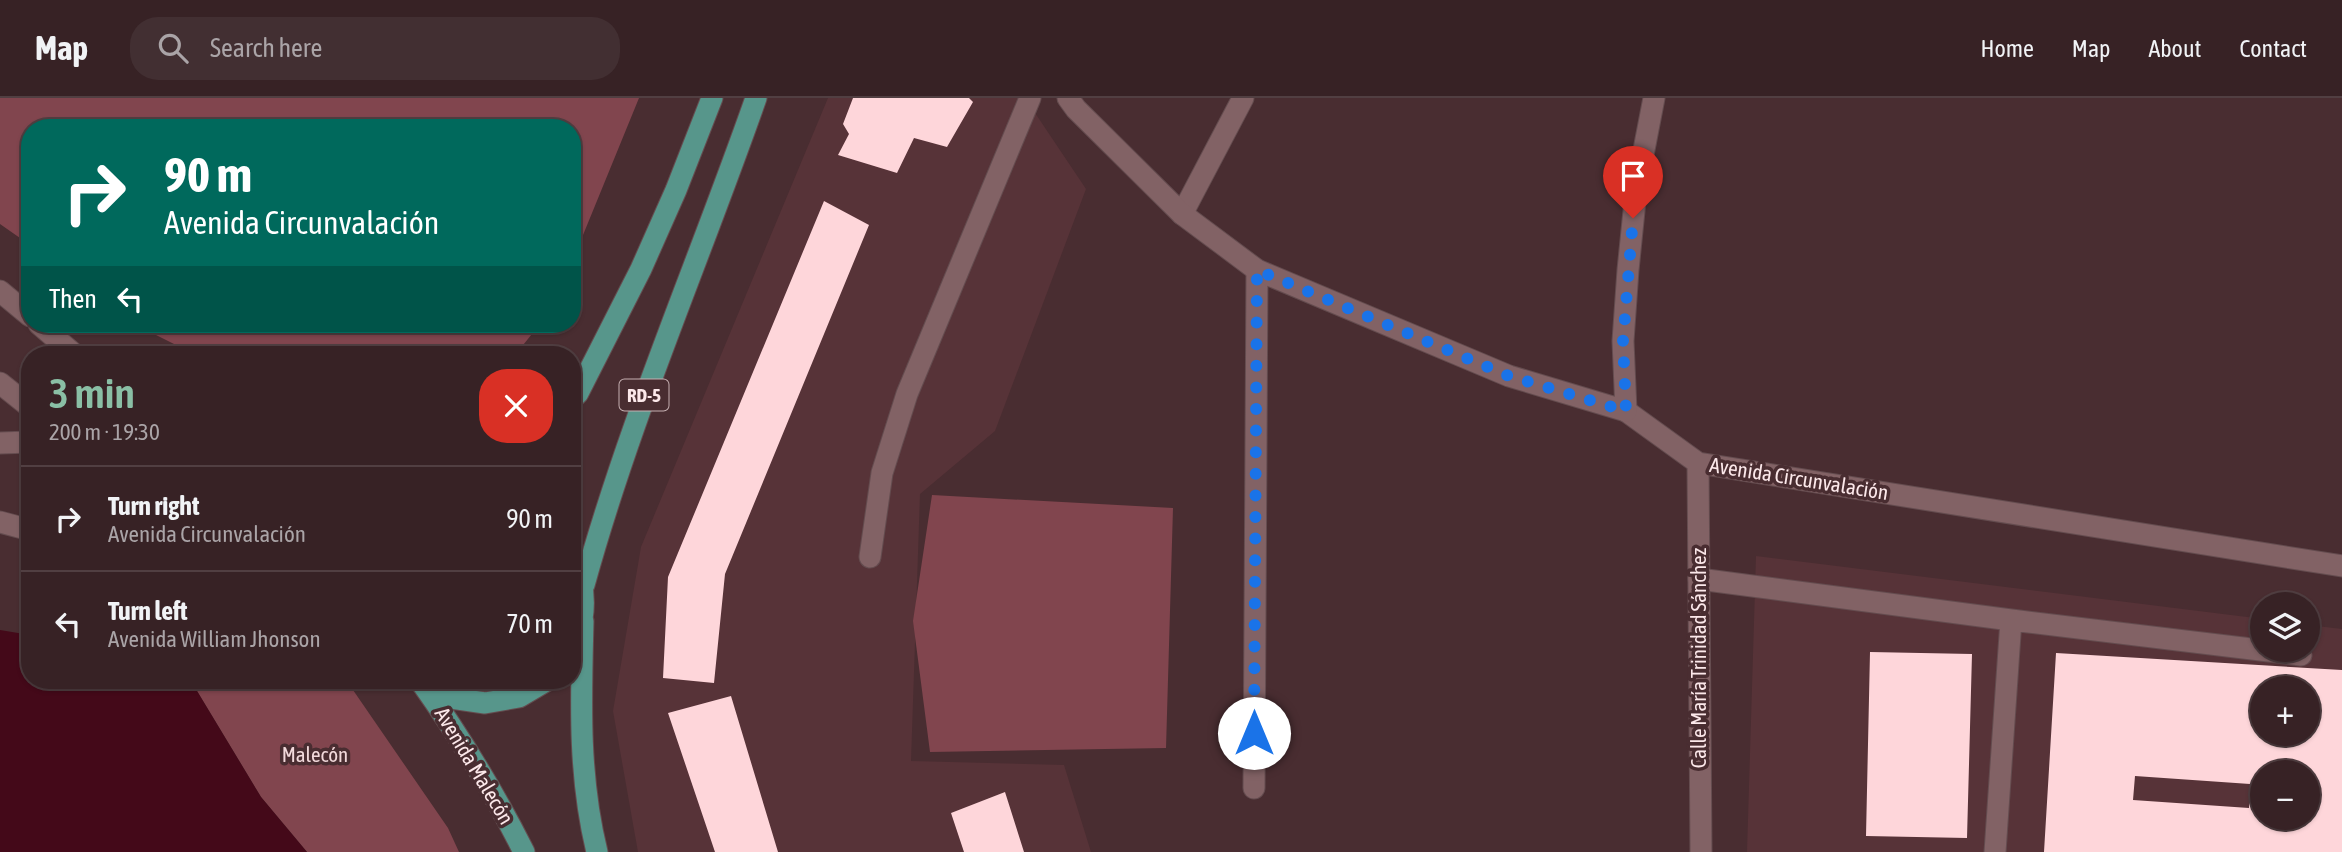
<!DOCTYPE html>
<meta charset="utf-8">
<style>
:root{--surface:#372225;--page:#422f32;--text:#f1f3f6;--muted:#aaa4a7;--line:#513f42;--accent:#8abfa5}
body{margin:0;font-family:"Asap Condensed",sans-serif;background:var(--page);color:var(--text);height:100vh;display:flex;flex-direction:column;font-size:26px;white-space:nowrap}
*{box-sizing:border-box;margin:0}
p{font-size:23px;color:var(--muted)}
.icon{flex:none;width:38px;height:38px;fill:none;stroke:currentColor;stroke-width:2;stroke-linecap:round;stroke-linejoin:round}
.map{position:relative;flex:1;overflow:hidden}
.panel{position:absolute;left:21px;top:248px;width:560px;height:343px;display:flex;flex-direction:column;background:var(--surface);border-radius:28px;box-shadow:0 2px 5px #0004,0 0 0 2px var(--line)}
.panel>*{flex:none}
.hud{position:absolute;left:21px;top:21px;width:560px;height:214px;border-radius:28px;box-shadow:0 2px 5px #0004,0 0 0 2px var(--line);background:#00695c;color:#fff;overflow:hidden}
.buttons{position:absolute;left:2250px;top:494px;display:grid;gap:14px}
.buttons a{display:grid;place-items:center;width:70px;height:70px;border-radius:50%;background:var(--surface);box-shadow:0 2px 5px #0004,0 0 0 2px var(--line);font-size:35px}
.pin{position:absolute;display:grid;place-items:center;width:60px;height:60px;color:#fff;margin:-72px -30px;border-radius:50% 50% 50% 0;rotate:-45deg;box-shadow:0 0 7px #0007}
.pin .icon{rotate:45deg}
.me{position:absolute;width:77px;margin:-38px;rotate:0deg;stroke-linejoin:round;filter:drop-shadow(0 0 5px #0008)}
.turn{display:flex;align-items:center;gap:24px;height:147px;padding:0 28px;font-size:32px}
.turn .icon{width:91px;height:91px;stroke-width:2.5}
.turn b{display:block;font-size:49px;line-height:60px}
.then{display:flex;align-items:center;height:66px;padding:0 28px;background:#0003;gap:14px;font-size:26px}
.round{display:grid;place-items:center;flex:none;width:74px;height:74px;border-radius:28px;background:var(--page)}
.overview{display:flex;align-items:center;justify-content:space-between;height:119px;padding:0 28px}
h1{font-size:42px;font-weight:600;line-height:52px;color:var(--accent)}
ul{padding:0;list-style:none}
li{display:flex;align-items:center;gap:21px;height:105px;padding:0 28px;border-top:2px solid var(--line)}
li div{flex:1}
li b{display:block;font-size:26px}
li em{font-style:normal}
header{display:flex;align-items:center;gap:42px;box-sizing:border-box;height:98px;padding:0 35px;background:var(--surface);border-bottom:2px solid var(--line)}
header strong{font-size:33px}
nav{display:flex;gap:38px;margin-inline-start:auto;font-size:24px}
.search{width:490px;height:63px;background:var(--page);display:flex;align-items:center;gap:18px;box-sizing:border-box;padding:0 24px;border-radius:28px;color:var(--muted);font-size:26px}
.map>svg:first-child{display:block}
.built{fill:#573338;fill-rule:evenodd}
.green{fill:#81454e}
.water{fill:#440919}
.building{fill:#fed6da;fill-rule:evenodd}
.lines{fill:none;stroke-linecap:round;stroke-linejoin:round}
.lane-casing{stroke:#644c4f;stroke-width:23}
.street-casing{stroke:#644c4f;stroke-width:23}
.secondary-casing{stroke:#644c4f;stroke-width:23}
.primary-casing{stroke:#644c4f;stroke-width:23}
.lane{stroke:#826265;stroke-width:21}
.street{stroke:#826265;stroke-width:21}
.secondary{stroke:#826265;stroke-width:21}
.primary{stroke:#57968b;stroke-width:21}
.route{stroke:#1a73e8;stroke-width:12;stroke-dasharray:0 21.6}
.labels{text-anchor:middle;stroke-width:7;stroke-linejoin:round;paint-order:stroke}
.shield{fill:#492d31;stroke:#c6b0b2;stroke-width:2}
.shield-label{font-size:19px;font-weight:bold;fill:#fce8ea}
.street-label{font-size:21px;fill:#fce8ea;stroke:#492d31}
.park-label{font-size:21px;fill:#f2d9db;stroke:#492d31}
</style>
<header>
<strong>Map</strong>
<div class="search"><svg class="icon" aria-label="search" viewBox="0 0 24 24"><circle cx="10" cy="10" r="6"/><path d="M15 15l6 6"/></svg>Search here</div>
<nav><a>Home</a><a>Map</a><a>About</a><a>Contact</a></nav>
</header>
<div class="map">
<svg width="2342" height="754" viewBox="0 0 2342 754">
<rect width="100%" height="100%" fill="#492d31"/>
<path class="built" d="M828,0H1025L1086,91L995,333L920,396L911,663L1064,667L1091,754H638L613,613L641,449Z
M1756,458L2263,521V551H2308V527L2342,531V754H1747ZM2263,590H2308V635H2263ZM2263,674H2308V719H2263Z"/>
<path class="green" d="M0,0H639L572,164V30H30V147L0,126Z
M141,226H540L515,257H196L156,237Z
M932,397L1173,410L1166,650L930,654L913,523Z
M191,583H323L353,592L448,730L459,754H307L261,699Z"/>
<path class="water" d="M0,532L30,537V583H191L261,699L307,754H0Z"/>
<path class="building" d="M853,0H969L973,4L947,49L914,40L897,75L838,57L849,36L843,26Z
M824,103L869,127L725,476L714,585L663,580L668,479Z
M1870,554L1972,556L1967,740L1866,738Z
M2056,555L2342,572V754H2044ZM2263,590H2308V635H2263ZM2263,674H2308V719H2263ZM2135,678L2250,686L2249,710L2133,702Z
M731,598L778,754H715L668,615Z
M1005,694L1024,754H964L951,715Z"/>
<g class="lines">
<g class="lane-casing">
<path id="lane" d="M0,345L30,344
M0,424L30,432
M870,459L882,375L907,296L1030,0
M1699,481L2011,522L2301,557
M1254,690L1257,172
M1995,754L2011,522"/>
</g>
<g class="street-casing">
<path id="street" d="M1182,116L1243,0
M0,193L30,218
M39,226L75,257
M0,285L30,309
M1626,313L1698,365L2342,468
M1698,365L1701,754
M451,600L459,583"/>
</g>
<g class="secondary-casing">
<path id="secondary" d="M1068,0L1076,11L1182,116L1257,172L1509,278L1626,313L1623,243L1628,172L1636,93L1654,0"/>
</g>
<g class="primary-casing">
<path id="primary" d="M572,301L578,295L641,171L676,92L712,0
M572,454C583,480 588,508 578,536
M584,487C630,320 699,163 756,0
M583,523C581,602 578,677 597,754
M421,584C460,639 494,694 524,754
M427,587L451,600L485,605L519,599L546,583"/>
</g>
<use href="#lane" class="lane"/>
<use href="#street" class="street"/>
<use href="#secondary" class="secondary"/>
<use href="#primary" class="primary"/>
</g>
<g class="lines">
<path class="route" d="M1254,635L1257,172L1509,278L1626,313L1623,243L1633,120"/>
</g>
<g class="labels">
<rect class="shield" x="619.5" y="281.5" width="49" height="31" rx="5"/>
<g class="shield-label">
<text x="644" y="304">RD-5</text>
</g>
<g class="street-label">
<text transform="translate(1799 381) rotate(9)" y="7">Avenida Circunvalación</text>
<text transform="translate(1699 560) rotate(-90)" y="7">Calle María Trinidad Sánchez</text>
<text transform="translate(474 668) rotate(59)" y="7">Avenida Malecón</text>
</g>
<g class="park-label">
<text x="315" y="664">Malecón</text>
</g>
</g>
</svg>
<div class="buttons">
<a><svg class="icon" aria-label="layers" viewBox="0 0 24 24"><path d="M12 4l9 5-9 5-9-5zM3 14l9 5 9-5"/></svg></a>
<a>+</a>
<a>−</a>
</div>
<div class="pin" style="left:1633px;top:120px;background:#d93025"><svg class="icon" aria-label="arrive" viewBox="0 0 24 24"><path d="M6 21V4h12l-3 4 3 4H6"/></svg></div>
<svg class="me" style="left:1254px;top:635px" viewBox="-20 -20 40 40"><circle r="19" fill="#fff"/><path d="M0-13L10 11 0 6-10 11z" fill="#1a73e8"/></svg>
<div class="hud">
<div class="turn"><svg class="icon" aria-label="right" viewBox="0 0 24 24"><path d="M7 20v-9h11M14 6l5 5-5 5"/></svg><div><b>90 m</b>Avenida Circunvalación</div></div>
<div class="then">Then<svg class="icon" aria-label="left" viewBox="0 0 24 24"><path d="M17 20v-9H6M10 6l-5 5 5 5"/></svg></div>
</div>
<section class="panel">
<div class="overview"><div><h1>3 min</h1><p>200 m · 19:30</p></div><a class="round" style="background:#d93025;color:#fff"><svg class="icon" aria-label="close" viewBox="0 0 24 24"><path d="M6 6l12 12M18 6L6 18"/></svg></a></div>
<ul>
<li><svg class="icon" aria-label="right" viewBox="0 0 24 24"><path d="M7 20v-9h11M14 6l5 5-5 5"/></svg><div><b>Turn right</b><p>Avenida Circunvalación</p></div><em>90 m</em></li>
<li><svg class="icon" aria-label="left" viewBox="0 0 24 24"><path d="M17 20v-9H6M10 6l-5 5 5 5"/></svg><div><b>Turn left</b><p>Avenida William Jhonson</p></div><em>70 m</em></li>
</ul>
</section>
</div>
